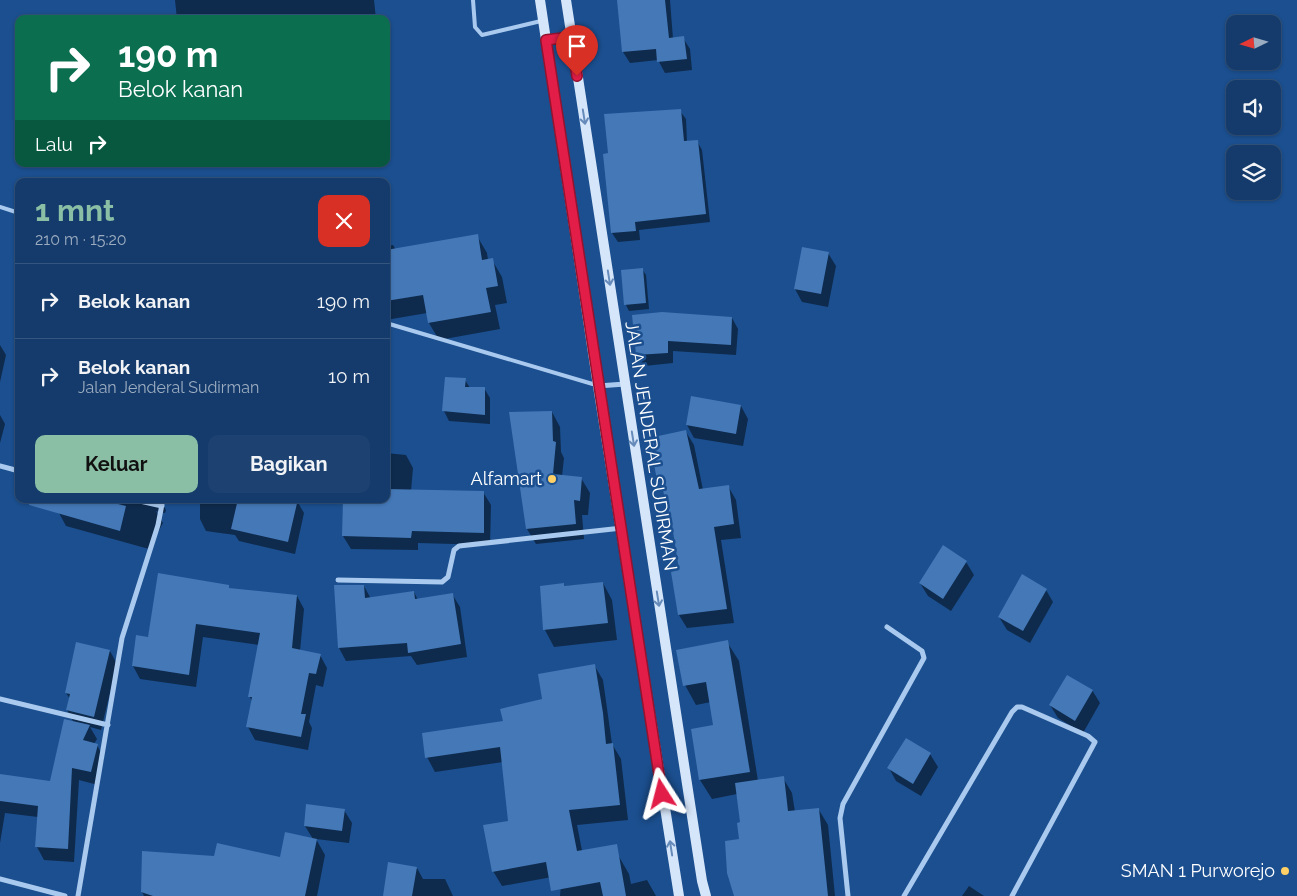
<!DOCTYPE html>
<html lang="id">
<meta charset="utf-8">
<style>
:root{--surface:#143b6b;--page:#1d4271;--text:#f1f3f6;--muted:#9dadc1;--line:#33557e;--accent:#8abfa5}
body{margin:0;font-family:Raleway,sans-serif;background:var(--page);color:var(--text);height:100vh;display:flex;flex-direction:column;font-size:19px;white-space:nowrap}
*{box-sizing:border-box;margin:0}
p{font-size:16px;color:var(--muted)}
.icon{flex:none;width:28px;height:28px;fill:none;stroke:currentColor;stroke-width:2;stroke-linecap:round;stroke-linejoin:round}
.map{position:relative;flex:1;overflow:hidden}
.panel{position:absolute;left:15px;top:178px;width:375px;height:325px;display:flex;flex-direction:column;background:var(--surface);border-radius:10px;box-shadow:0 1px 4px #0004,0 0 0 1px var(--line)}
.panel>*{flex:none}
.hud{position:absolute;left:15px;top:15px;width:375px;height:152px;border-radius:10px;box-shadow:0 1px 4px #0004,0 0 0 1px var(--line);background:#0b6e4f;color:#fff;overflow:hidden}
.needle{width:32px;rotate:265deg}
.buttons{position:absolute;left:1226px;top:15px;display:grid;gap:10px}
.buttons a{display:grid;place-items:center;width:55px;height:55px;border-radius:10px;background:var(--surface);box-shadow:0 1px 4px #0004,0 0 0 1px var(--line);font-size:25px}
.pin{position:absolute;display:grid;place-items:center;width:42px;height:42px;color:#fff;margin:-51px -21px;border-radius:50% 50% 50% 0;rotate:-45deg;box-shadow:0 0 5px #0007}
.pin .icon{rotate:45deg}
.me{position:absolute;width:55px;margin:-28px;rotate:351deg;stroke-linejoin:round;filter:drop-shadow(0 0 4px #0008)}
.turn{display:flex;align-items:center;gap:18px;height:105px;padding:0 20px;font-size:22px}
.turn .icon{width:65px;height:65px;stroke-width:2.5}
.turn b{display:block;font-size:35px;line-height:42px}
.then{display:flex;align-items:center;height:48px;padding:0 20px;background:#0003;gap:10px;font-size:19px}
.round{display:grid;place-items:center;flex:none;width:52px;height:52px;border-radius:10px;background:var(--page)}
.summary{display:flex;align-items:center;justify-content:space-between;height:85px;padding:0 20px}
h1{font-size:30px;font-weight:700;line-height:38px;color:var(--accent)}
.cta{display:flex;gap:10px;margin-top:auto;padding:10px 20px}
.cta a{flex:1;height:58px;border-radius:10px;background:var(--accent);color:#111;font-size:20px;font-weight:700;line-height:58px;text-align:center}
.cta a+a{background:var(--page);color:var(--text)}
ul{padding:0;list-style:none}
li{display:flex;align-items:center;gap:15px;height:75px;padding:0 20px;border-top:1px solid var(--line)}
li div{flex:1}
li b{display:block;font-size:19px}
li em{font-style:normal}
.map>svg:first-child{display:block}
.shadow{fill:#0007}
.building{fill:#4478b7}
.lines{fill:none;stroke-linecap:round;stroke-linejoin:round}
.service{stroke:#a9c9ee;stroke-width:4}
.minor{stroke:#a9c9ee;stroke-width:5}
.secondary{stroke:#d6e6fa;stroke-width:10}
.oneway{stroke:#668bba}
.route-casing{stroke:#92132f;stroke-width:12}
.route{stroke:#e11d48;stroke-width:9}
.poi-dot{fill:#ffd166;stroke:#1b4f8f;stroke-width:2}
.labels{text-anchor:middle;stroke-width:5;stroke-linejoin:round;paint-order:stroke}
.street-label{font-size:18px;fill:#fff;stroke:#1b4f8f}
.poi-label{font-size:18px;fill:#fff;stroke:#1b4f8f;text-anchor:end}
</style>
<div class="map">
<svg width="1297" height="896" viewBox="0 0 1297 896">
<rect width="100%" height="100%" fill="#1b4f8f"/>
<path class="shadow" d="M175,0H374L376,19H177Z
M618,0H670L673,39L683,38L690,49L692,70L665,73L658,60L630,63L623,52Z
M680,111L686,119L687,142L697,141L702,150L710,222L639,230L640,240L618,242L612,233L610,154Z
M477,236L487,253L488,260H492L502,277L507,303L495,305L500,329L439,340L429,323L427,313L386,320V246L393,245L396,250Z
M828,253L836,266L828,307L802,302L795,289Z
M642,269L646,275L649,309L629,311L626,305L622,271Z
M634,316L732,318L738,329L736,355L673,351V363L644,366L637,355Z
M0,345L6,355L0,382Z
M465,380L470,388H484L490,398V424L449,421L444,411Z
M692,398L741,406L748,419L743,446L694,438L687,425Z
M552,412L560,427L561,452L564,458L562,476L581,478L590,493L588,515H582L584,539L536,544L527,529Z
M0,415L5,424L0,443Z
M686,432L694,445L703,490L728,486L736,500L741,538L721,540L734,623L687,628L679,615L680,571L673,525L664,489L659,480L650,439Z
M386,453L406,455L413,468L411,491L483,492L491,505L490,545L418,543V550L351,549L343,536L344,499H386Z
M58,499H93L104,502L105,499H159L166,510L165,513L156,511L163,523L149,549L66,526L59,513Z
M200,499H285L297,501L304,513L295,554L239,541L235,535L206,531L200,519Z
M966,562L974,575L951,611L928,596L920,583Z
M603,583L612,600L617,640L554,647L545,630L541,588Z
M364,586L371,599L414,592L418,600L452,594L460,607L467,657L417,665L411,656L346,661L339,648Z
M228,587L230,589L297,596L304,609L300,651L320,655L327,668L323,687L316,685L309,722L312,728L308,750L255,740L248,727L252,702L250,697L259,645L203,637L196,687L140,679L133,666L137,636L149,638Z
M1046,590L1053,602L1030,643L1007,630L999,617Z
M727,642L739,661L758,781L783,778L792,793L795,812L819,810L828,825L835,896H735L741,824L737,794L712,799L700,780L715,726L711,702L696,705L685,685Z
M110,651L117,664L101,730L90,727L97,739L94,744L97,745L104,758L98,785L79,780L74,862L44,860L37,847L38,817L5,813L0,843V776L51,782L74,723L67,710L70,699L66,693Z
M594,665L603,680L612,744L621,759L628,820L577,825L586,871L618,855L629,874L631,884L647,880L656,896H560L561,884L585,871L502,886L493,871L510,822L503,762L435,772L427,757L504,722L544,700Z
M1092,690L1100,703L1083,733L1058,718L1050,705Z
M906,739L930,754L938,767L921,796L896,781L889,768Z
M344,810L352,823L349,843L316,839L325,855L317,896H144L142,892L215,858H281L313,839L305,826Z
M417,868L423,879H445L453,896H384Z
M969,886L984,896H962Z"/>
<path class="building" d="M617,0H665L669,38L684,36L687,59L657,62L656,49L622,52Z
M681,109L684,141L698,140L706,214L635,222L636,231L611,233L603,154L608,153L604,114Z
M478,234L482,260L493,258L498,286L486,288L491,312L428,323L423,295L386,301V250Z
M802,247L829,252L821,294L794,289Z
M643,268L646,303L624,305L621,270Z
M662,312L732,317L731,345L668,341V353L636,355L632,315Z
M445,377L466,378L465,387H485V415L442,411Z
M691,396L741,405L736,434L686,425Z
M552,411L553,441L556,442L553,474L582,477L580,501L574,500L576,524L526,529L509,412Z
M686,430L699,489L729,485L734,524L714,527L727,609L678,615L671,572L679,570L672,525L660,479L657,480L649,438Z
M386,489L484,491V533L412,531L411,538L342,536L343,499H386Z
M30,499H98L126,506L120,531L29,505Z
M238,499H298L288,542L231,529Z
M943,545L967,561L943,599L919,583Z
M158,573L229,585V588L297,595L292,648L321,654L316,674L309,673L301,714H306L301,737L246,727L252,697H248L260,633L196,624L189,675L132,666L136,635L148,637Z
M1022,574L1047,589L1023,631L998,617Z
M603,582L608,623L543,630L540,586L564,583V586Z
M334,585H364L365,598L414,591L415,599L453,593L461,644L408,653L407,643L338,648Z
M728,640L750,772L699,780L691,729L713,725L706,682L683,686L676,650Z
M76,642L110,650L94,717L66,710L70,694L65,693Z
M595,664L603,713L606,744L613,743L620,805L569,810L577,851L617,844L626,896H603L600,882L551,891L546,862L492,872L483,825L508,821L500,747L425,758L422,733L503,721L500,709L542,699L538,674Z
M1067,675L1093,690L1075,721L1049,705Z
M64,719L90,725L83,740L98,744L91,772L72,768L68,849L35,847L38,806L0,801V774L50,781Z
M906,738L931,753L913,784L887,768Z
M784,776L788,811L819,808L828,896H734L727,873L725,841L739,839L737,823L740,822L735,783Z
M306,804L345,809L342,831L304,826Z
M285,832L317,839L305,896H153L141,892L142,851L214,856L217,843L280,857Z
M388,862L417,867L412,896H383Z"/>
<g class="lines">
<path class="service" d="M473,0L475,27L482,35L541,21
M0,207L19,213
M386,323L596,385"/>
<path class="minor" d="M546,40L571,37
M598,386L625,384
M0,466L19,471
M131,499L162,506
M338,580L442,582L448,577L454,550L459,546L622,528
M0,699L108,725
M0,879L65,896
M78,896L122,638L158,525L163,499
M848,896L840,818L843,804L924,658L922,651L887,627
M904,896L1012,712L1017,707H1022L1088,736L1095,742L1012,896"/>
<path class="secondary" d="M540,0L598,386L679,896
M566,0L702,881L706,896"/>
</g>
<defs><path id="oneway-shaft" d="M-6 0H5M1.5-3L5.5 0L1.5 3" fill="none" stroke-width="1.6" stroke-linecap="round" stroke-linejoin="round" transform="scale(1.25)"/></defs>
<g class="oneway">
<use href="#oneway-shaft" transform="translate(584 117) rotate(81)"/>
<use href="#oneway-shaft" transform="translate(609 278) rotate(81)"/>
<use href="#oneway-shaft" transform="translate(633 439) rotate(81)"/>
<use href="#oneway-shaft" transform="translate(658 599) rotate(81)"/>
<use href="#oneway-shaft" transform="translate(671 848) rotate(-99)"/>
</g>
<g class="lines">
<g class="route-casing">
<path id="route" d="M577,76L571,37L546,40L662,794"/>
</g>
<use href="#route" class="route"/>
</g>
<g class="poi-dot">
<circle cx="552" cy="479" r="5"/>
<circle cx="1285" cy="871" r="5"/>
</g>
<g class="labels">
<g class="street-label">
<text transform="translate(651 446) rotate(81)" y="6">JALAN JENDERAL SUDIRMAN</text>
</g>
<g class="poi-label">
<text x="542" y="485">Alfamart</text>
<text x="1275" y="877">SMAN 1 Purworejo</text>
</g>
</g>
</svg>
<div class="buttons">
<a><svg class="needle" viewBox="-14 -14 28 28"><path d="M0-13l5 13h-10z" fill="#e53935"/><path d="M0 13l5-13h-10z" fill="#9dadc1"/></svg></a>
<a><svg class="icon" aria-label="sound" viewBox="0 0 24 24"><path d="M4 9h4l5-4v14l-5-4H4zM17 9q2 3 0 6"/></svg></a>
<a><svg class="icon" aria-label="layers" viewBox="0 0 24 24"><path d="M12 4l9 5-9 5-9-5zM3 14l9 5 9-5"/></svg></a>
</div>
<div class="pin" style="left:577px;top:76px;background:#d93025"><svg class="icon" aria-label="arrive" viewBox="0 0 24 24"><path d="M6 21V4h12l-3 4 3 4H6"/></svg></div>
<svg class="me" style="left:662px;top:794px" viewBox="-20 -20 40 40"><path d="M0-17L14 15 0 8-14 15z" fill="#e11d48" stroke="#fff" stroke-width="4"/></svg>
<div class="hud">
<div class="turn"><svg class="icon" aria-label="right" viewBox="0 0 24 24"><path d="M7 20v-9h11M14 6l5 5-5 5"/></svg><div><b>190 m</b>Belok kanan</div></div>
<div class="then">Lalu<svg class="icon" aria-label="right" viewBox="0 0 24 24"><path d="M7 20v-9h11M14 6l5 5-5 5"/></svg></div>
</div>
<section class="panel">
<div class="summary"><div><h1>1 mnt</h1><p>210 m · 15:20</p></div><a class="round" style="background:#d93025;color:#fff"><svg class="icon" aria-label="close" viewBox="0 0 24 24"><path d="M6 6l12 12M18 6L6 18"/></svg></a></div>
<ul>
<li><svg class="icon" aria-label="right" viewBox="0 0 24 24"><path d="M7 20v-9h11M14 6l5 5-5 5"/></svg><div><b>Belok kanan</b></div><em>190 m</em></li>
<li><svg class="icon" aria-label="right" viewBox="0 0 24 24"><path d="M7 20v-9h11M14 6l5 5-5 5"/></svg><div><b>Belok kanan</b><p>Jalan Jenderal Sudirman</p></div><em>10 m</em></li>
</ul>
<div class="cta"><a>Keluar</a><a>Bagikan</a></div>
</section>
</div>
